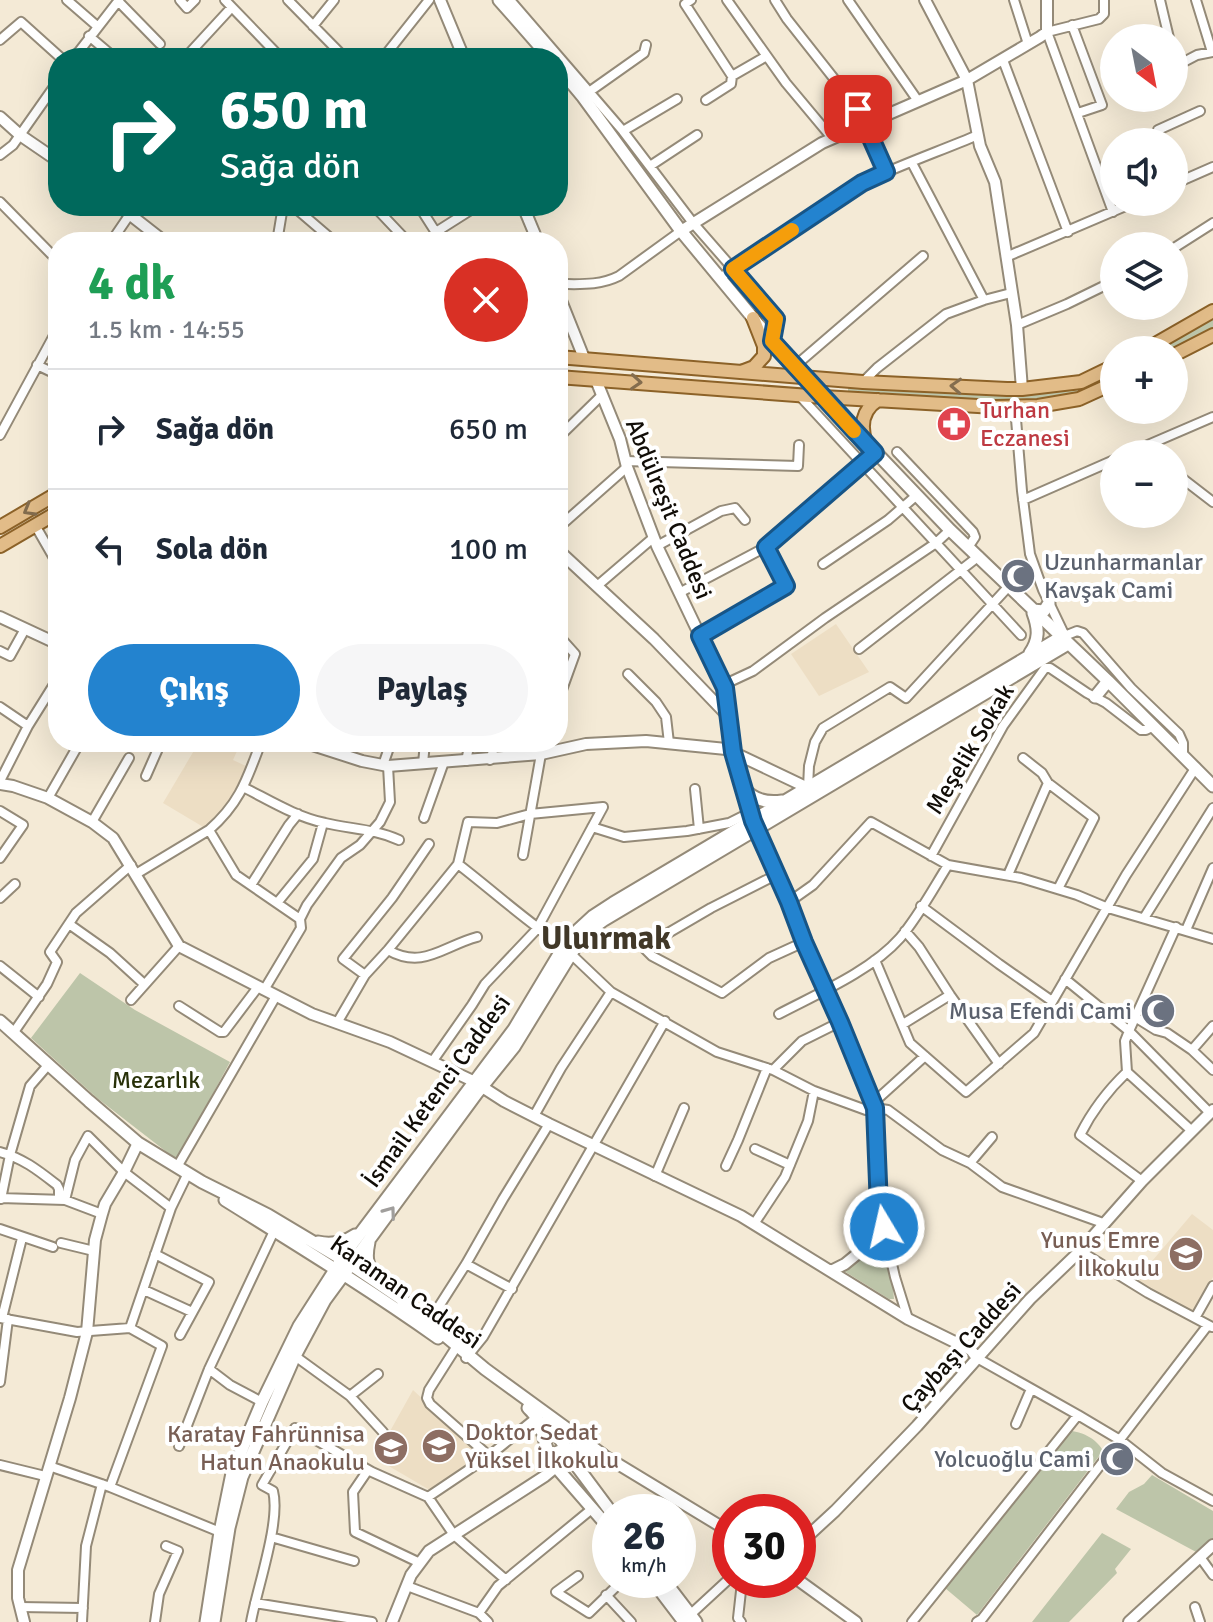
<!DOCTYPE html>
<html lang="tr">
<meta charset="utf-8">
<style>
:root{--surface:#fff;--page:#f6f6f7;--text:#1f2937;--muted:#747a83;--line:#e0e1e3;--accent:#2383cf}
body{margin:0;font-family:Signika,sans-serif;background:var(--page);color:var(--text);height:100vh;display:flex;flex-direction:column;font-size:30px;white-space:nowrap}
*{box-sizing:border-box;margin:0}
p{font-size:26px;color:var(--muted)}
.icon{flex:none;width:44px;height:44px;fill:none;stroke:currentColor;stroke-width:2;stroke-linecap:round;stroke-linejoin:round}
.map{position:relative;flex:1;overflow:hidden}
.panel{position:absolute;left:48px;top:232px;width:520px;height:520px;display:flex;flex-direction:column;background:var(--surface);border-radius:32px;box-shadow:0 8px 32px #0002}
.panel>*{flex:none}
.hud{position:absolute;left:48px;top:48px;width:520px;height:168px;border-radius:32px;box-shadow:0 8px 32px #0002;background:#00695c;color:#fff;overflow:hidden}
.needle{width:52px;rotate:148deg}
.controls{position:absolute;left:1100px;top:24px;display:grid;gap:16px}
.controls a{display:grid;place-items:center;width:88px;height:88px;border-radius:50%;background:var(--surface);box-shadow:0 8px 32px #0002;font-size:40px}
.speed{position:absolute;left:592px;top:1494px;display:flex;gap:16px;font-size:40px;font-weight:700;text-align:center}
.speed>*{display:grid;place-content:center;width:104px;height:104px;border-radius:50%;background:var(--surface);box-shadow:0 8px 32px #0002;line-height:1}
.speed small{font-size:20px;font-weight:400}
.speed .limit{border:12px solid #d22;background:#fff;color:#111}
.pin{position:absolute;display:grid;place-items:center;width:68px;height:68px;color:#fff;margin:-34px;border-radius:16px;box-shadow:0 4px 12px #0006}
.me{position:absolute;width:88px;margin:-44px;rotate:351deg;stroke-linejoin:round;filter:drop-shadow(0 0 6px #0008)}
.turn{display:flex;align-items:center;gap:28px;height:168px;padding:0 40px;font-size:36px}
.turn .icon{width:104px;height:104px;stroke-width:2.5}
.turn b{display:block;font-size:56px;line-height:68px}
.round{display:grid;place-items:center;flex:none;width:84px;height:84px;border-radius:42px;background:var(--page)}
.overview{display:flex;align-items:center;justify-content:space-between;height:136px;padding:0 40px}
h1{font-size:48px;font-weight:700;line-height:60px;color:#1e9e55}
.action{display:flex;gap:16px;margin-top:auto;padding:16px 40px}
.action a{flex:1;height:92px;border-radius:48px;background:var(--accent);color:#fff;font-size:32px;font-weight:700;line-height:92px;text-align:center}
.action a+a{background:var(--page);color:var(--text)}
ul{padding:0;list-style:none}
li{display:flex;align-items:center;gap:24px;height:120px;padding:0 40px;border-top:2px solid var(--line)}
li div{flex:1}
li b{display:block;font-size:30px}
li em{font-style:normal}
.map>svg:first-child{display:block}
.built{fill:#eddec4}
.green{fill:#bdc5a9}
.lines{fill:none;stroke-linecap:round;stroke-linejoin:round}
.minor-casing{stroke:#948a78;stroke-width:12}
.tertiary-casing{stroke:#948a78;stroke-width:14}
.secondary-casing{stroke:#948a78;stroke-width:15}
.primary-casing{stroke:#8c6228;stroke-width:16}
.minor{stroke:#fff;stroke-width:8}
.tertiary{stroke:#fff;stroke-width:10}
.secondary{stroke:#fff;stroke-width:11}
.primary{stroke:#e2bc88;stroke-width:12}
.oneway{stroke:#846d4e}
.oneway2{stroke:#a09e9c}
.route-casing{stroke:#175587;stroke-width:20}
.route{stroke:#2383cf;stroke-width:14}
.slow{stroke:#f59e0b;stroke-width:14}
.labels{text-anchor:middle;stroke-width:8;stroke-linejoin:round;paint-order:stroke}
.health-label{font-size:24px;fill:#be3a42;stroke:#fff;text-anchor:start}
.street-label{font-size:24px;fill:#110d07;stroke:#fff}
.worship-label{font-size:24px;fill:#5b616d;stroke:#fff;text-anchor:end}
.park-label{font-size:24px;fill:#293109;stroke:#fff}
.education-label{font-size:24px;fill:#785e54;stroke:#fff;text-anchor:end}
.district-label{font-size:32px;font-weight:bold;fill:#413828;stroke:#fff}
</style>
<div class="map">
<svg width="1213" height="1622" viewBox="0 0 1213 1622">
<rect width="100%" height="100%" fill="#f4ead6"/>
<path class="built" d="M836,624L869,672L819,696L791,654Z
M199,742H225L238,749L233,760L248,767L230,802L205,828L163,803Z
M1192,1214L1213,1230V1277L1194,1312L1136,1280Z
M413,1390L480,1453V1458L436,1488L428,1489L375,1458Z"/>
<path class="green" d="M1213,319V332L1174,350H1154Z
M1114,370V378L1079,393L1055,399L1017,403L896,397L848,391V385L1023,393Z
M80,973L135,1010L230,1062L177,1160L97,1098L31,1038Z
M874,1234H877L893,1288L894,1299H889L844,1271L861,1255Z
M1071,1431C1083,1432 1098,1440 1103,1451L977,1615L945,1588Z
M1152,1475L1213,1511V1541L1198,1553L1116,1509L1129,1492L1144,1484Z
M1102,1533L1131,1549L1115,1569L1117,1573L1069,1622H1032Z"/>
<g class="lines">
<g class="minor-casing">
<path id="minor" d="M67,0L97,26
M180,0L187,8L195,0
M225,0L281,58
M288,0L345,58
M510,0L623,131L693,223L770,311L776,319L772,341
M691,0L685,4L732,76L765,57
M727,0L786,83L832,138
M775,0L787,19L858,109L886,172
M848,0L918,101
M1014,0L1028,44
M1104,0V14L1099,19L1047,32L1113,212
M1160,0L1169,38
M1196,0L1212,52
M118,1L160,44
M1072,25L1102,105L1078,113
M313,26L334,0
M89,36L115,58
M0,40L21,22L61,58
M1174,57L1176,66L1197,55L1213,52
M74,58L119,0
M185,58L231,8
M383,58L429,0
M450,58L461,49
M1003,60L1068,232
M586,94L644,53L646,45
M706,100L731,84L732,76
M623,131L677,99
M1163,142L1158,130L1200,111
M0,155L13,145L58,81
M912,163L984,300
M1174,165L1182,181
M650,166L697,135
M1174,184L1213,167
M0,202L58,261
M293,206L335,242
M374,206L408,242
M419,206L442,242
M436,232L477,206
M111,242L130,214
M277,242L283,206
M1174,248L1213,223
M1006,257L1135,202
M720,278L862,183C900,165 940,151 978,135
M558,284C580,284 599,286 619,276L681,231
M1017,325L1067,304L1114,281
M37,365L58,375
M795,366L923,256
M863,382L877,368L946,314L984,300L1011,293
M798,394L1021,635
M1015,407L1022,491L1030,554L1043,590L1065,636
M0,435L58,328
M558,438L602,395
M897,452L973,532L975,537L969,546
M1127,454L1213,417
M625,461L798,466L799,445
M1174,472L1213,502
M1023,500L1114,460
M35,525L58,565
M558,528L627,467
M657,546L721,511L735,508L745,520
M823,564L888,520L917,495
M597,586L653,538
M679,593L766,547L875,453
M558,635L575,654L558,701
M700,636L786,586L766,547
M1062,637L1077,631L1083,633L1131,688L1179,734L1183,743V754
M859,649L979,556
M0,651L10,656L25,629
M628,674L656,702L666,717L669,743
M723,685L753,671L825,618L936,543L950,530
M0,707L28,726
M341,754L347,742
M1023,758L1042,773L1048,783
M490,760L496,742
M466,761L470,742
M423,764L425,742
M383,765L391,742
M146,776L161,742
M0,781L28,726L58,678
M243,787C269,800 296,817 325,823C350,829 375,829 399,840
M808,788L809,766L815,742L823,728L890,687L906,698L1009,586
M695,789L699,829
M48,798L80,742
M0,811L23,825L0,858
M424,818L444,762
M92,822L129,758
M592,827L624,837L687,831L729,823L751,812
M209,830L236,875L300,919
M523,855L541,754L545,742
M931,856L1003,726L1045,668H1050L1087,693L1106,703L1141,730H1146L1154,726
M458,864C493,891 526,921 563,946
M136,874L209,830C240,803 247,779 261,742
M776,875L711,908L651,943L645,949L652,956L722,993L769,958L804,942
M1008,875L1048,783L1094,818L1058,889
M251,885L289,825L298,814
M0,898L15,884
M789,902L813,885L871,822L948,865L1021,878L1077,895L1108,908L1213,939
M277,903L313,859L323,823
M921,906L999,964L1052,1001
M1144,918L1213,808
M69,924L110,953L144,984
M1176,927L1129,1031L1125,1041L1127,1072L1192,1131
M1186,930L1213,868
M905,931L919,947L950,995
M388,950C423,970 443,946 477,937
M571,954L611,992L717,1052L773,1070L814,1091L866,1110L875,1108L888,1110L942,1150L970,1163L1002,1187L1103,1223
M875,960L910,1043L966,1092L1034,1033L1126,875L1196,767
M0,966L39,997
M365,975L343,959L392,898L429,844
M1065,979L1129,1031L1210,1113
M264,990L301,928L300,919L307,905L341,858L360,845L380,822L390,802L388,766
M131,1000L179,946
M179,1006L220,1032H224L258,987
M779,1014C817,994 871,971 900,938C918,917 933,889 948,865
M1135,1017L1156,1030L1167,1033L1192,1050L1213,1070
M337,1023L365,975L388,950L458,864L468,822L497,823L530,814L603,807L537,929L485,984L472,1005L432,1062
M903,1024L950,995L999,1064
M14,1032L47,984L57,962L50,952L76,913L131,865
M1192,1050L1213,1026
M773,1070L802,1041L840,1022
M1127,1072C1107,1091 1092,1111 1080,1135L1142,1181
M873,1103L925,1056
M534,1116L561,1068L611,992
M755,1149L790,1165
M0,1152C23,1158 39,1171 57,1185L59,1189V1199
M970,1163L992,1137
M726,1166L738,1140L767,1068
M177,1167L276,996
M655,1176L684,1108
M0,1198L65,1200L102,1214
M1,1199L10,1155L30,1086L49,1064
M65,1200L75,1160L88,1136L124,1172L171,1208
M879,1208L895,1277L908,1319
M754,1224L785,1177L808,1121L814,1091
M0,1229L53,1247
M61,1243L94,1251
M1080,1251L1148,1293L1212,1327
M155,1254L209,1282L180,1335
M466,1264L512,1289
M144,1290L192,1312
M0,1318L77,1332L130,1328L171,1208L188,1173
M2,1318L22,1238
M1195,1318L1213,1286
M429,1322L466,1264L503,1199L549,1124
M457,1346L429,1390L427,1398L430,1404L489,1456
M295,1356L350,1396L378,1374
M466,1358L483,1337L665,1021
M977,1358L1078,1415L1120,1440L1162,1473L1213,1501
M209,1369L230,1385L262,1402
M0,1382L8,1319
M350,1396L383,1432
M1016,1424L1031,1389
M179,1446L209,1369L274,1231
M0,1465L45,1476
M49,1466L110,1487L220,1532
M368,1470L353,1492L355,1532L420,1563
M110,1487L162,1346L130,1328
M428,1497L454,1535L506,1580
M271,1537L354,1561
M1200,1557L1213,1575
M578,1576L556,1592L589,1613L623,1580
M407,1586L479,1613L488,1622
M606,1595L631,1622
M255,1603L372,1622
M20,1607L83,1608
M1195,1607L1200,1622
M479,1613L498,1586L593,1508
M691,1614L730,1578
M82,1622L86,1546L102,1484
M155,1622L159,1594L178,1551L166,1546
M251,1622C257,1588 281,1521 273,1491L262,1485L295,1428L372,1472L428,1497L489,1456L537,1417
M741,1622L738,1618L742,1582L744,1580
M912,1622L1078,1415
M977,1622L982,1619L1208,1325"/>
</g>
<g class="tertiary-casing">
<path id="tertiary" d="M440,0L464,58
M925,0L967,80L980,146L995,182L1017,325L1022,389
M0,117L20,135L58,161
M119,206L165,242
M523,206L538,242
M681,231L822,143L967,80L1040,37L1047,32V0
M558,293L584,358
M596,380L620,439L627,467L657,546L725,688L733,752L753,821L789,902L804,942L875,1108L879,1207L873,1231L856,1255L845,1264L831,1271
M558,550L654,639L728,716
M0,617L58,644
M303,742L362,761L388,766L541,754L586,744L646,741L726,749L808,788
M0,784L13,786L48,798L92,822L113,838L179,946L312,1014L390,1042L473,1081L504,1101L549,1124L741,1216L908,1319L971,1350L977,1358
M603,1455L730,1532
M798,1545L835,1511L917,1426L1030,1299L1080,1251L1142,1181L1213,1110
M798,1580L856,1622
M24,1622L18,1598V1570L70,1398L87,1332L95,1240L102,1214L105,1204L124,1172L138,1143
M392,1622L411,1575L429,1551L545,1476L556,1467
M1129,1622L1213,1545"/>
</g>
<g class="secondary-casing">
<path id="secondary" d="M499,0L550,58
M558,67L583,97L681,231L772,341L823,397L950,530L1108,681L1213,786
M1033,610L1044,611L1049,603
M1030,653C1039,640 1039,629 1033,613
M1095,697L1108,681
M744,788C753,800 767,803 782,801
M0,1021L89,1101L138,1143L202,1182L268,1215L350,1264L400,1298L485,1369L603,1455
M225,1200C297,1245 369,1289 438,1338
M318,1242C332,1245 343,1243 355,1235
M369,1242C365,1261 368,1265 378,1281
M528,1408C547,1425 541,1445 554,1464
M548,1419L566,1449
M595,1452C583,1448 564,1446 555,1454L553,1461L556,1467L610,1529
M573,1461L611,1512
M652,1580L684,1622
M664,1580L696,1622
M206,1622L220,1532L232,1473L262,1402L299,1326L347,1251L514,1029L568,939L593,916L613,903L1061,637
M214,1622L229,1528L242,1477L295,1356L325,1300L477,1093L514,1047L576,946L590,930L604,920L1068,644"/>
</g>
<g class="primary-casing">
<path id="primary" d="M1145,350L1213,311
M1174,355L1213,335
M558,357L863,382L1007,389H1022L1081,382L1114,366
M741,372L754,367L764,356V346L753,318
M558,377L823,397L995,407L1038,406L1079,399L1114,383
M866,443C860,426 862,410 878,400
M0,527L58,493
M0,546L58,512"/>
</g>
<use href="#minor" class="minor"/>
<use href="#tertiary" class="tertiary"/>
<use href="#secondary" class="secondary"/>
<use href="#primary" class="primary"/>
</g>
<defs><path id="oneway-chevron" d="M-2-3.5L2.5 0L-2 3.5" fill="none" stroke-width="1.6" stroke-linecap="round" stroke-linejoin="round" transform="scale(2)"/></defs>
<g class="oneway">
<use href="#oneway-chevron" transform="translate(636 382) rotate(4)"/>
<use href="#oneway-chevron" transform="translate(956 386) rotate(-177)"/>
<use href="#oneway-chevron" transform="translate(29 510) rotate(150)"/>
</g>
<use class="oneway2" href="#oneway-chevron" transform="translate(390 1212) rotate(-54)"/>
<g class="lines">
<g class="route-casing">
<path id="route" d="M858,109L886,172L862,183L733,269L776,319L772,341L875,453L766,547L786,586L700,636L725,688L733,752L753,821L789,902L804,942L840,1022L875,1108L879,1207L884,1227"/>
</g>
<use href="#route" class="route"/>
<path class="slow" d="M792,230L733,269L776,319L772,341L854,431"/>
</g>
<defs>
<g id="pharmacy-disc" transform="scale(1.8)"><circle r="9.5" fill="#e0444e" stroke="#fff"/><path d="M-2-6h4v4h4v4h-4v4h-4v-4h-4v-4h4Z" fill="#fff"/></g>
<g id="mosque-disc" transform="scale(1.8)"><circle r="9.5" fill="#6b7280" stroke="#fff"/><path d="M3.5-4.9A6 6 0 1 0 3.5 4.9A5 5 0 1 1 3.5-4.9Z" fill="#fff"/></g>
<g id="school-disc" transform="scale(1.8)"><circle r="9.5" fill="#8d6e63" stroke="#fff"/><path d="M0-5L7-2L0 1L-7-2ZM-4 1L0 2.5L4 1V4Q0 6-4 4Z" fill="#fff"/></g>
</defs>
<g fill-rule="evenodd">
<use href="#pharmacy-disc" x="954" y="424"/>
<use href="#mosque-disc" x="1018" y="576"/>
<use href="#mosque-disc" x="1158" y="1011"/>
<use href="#school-disc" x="1186" y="1254"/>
<use href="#school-disc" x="439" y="1446"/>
<use href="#school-disc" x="391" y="1448"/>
<use href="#mosque-disc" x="1117" y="1459"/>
</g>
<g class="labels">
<g class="health-label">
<text x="980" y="418">Turhan<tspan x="980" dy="28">Eczanesi</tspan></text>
</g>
<g class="street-label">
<text transform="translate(669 509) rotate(68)" y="8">Abdülreşit Caddesi</text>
<text transform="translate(970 749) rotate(-59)" y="8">Meşelik Sokak</text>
<text transform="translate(437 1091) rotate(-54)" y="8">İsmail Ketenci Caddesi</text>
<text transform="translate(406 1292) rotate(35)" y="8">Karaman Caddesi</text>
<text transform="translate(961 1347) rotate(-48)" y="8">Çaybaşı Caddesi</text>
</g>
<g class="worship-label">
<text x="1044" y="570" text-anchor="start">Uzunharmanlar<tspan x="1044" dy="28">Kavşak Cami</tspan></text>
<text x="1132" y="1019">Musa Efendi Cami</text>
<text x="1091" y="1467">Yolcuoğlu Cami</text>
</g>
<g class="park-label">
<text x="156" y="1088">Mezarlık</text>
</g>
<g class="education-label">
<text x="1160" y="1248">Yunus Emre<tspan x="1160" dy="28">İlkokulu</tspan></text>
<text x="465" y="1440" text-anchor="start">Doktor Sedat<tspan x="465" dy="28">Yüksel İlkokulu</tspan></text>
<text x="365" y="1442">Karatay Fahrünnisa<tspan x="365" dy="28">Hatun Anaokulu</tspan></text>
</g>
<g class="district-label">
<text x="606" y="949">Uluırmak</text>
</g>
</g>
</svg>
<div class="controls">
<a><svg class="needle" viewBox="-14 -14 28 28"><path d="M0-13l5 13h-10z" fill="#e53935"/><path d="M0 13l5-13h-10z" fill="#747a83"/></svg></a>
<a><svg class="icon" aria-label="sound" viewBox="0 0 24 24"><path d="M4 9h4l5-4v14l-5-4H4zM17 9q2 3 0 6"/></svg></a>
<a><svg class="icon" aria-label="layers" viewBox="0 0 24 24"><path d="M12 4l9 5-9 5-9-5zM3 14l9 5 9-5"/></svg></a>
<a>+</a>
<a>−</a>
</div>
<div class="speed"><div>26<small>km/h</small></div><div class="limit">30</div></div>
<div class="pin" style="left:858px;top:109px;background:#d93025"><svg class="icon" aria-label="arrive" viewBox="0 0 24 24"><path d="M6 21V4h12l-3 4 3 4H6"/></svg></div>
<svg class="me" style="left:884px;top:1227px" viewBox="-20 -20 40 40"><circle r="17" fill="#2383cf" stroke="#fff" stroke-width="3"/><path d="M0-11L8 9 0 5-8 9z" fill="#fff"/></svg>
<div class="hud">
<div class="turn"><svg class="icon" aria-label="right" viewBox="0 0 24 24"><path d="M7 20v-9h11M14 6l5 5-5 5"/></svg><div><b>650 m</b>Sağa dön</div></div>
</div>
<section class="panel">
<div class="overview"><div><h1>4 dk</h1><p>1.5 km · 14:55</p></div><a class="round" style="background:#d93025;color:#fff"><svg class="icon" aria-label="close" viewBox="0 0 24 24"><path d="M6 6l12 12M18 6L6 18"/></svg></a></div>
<ul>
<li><svg class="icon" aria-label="right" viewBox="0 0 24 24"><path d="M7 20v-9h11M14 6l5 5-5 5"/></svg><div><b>Sağa dön</b></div><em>650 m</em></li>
<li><svg class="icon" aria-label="left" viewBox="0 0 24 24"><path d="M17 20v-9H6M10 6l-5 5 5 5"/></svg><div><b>Sola dön</b></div><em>100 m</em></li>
</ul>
<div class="action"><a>Çıkış</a><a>Paylaş</a></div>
</section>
</div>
